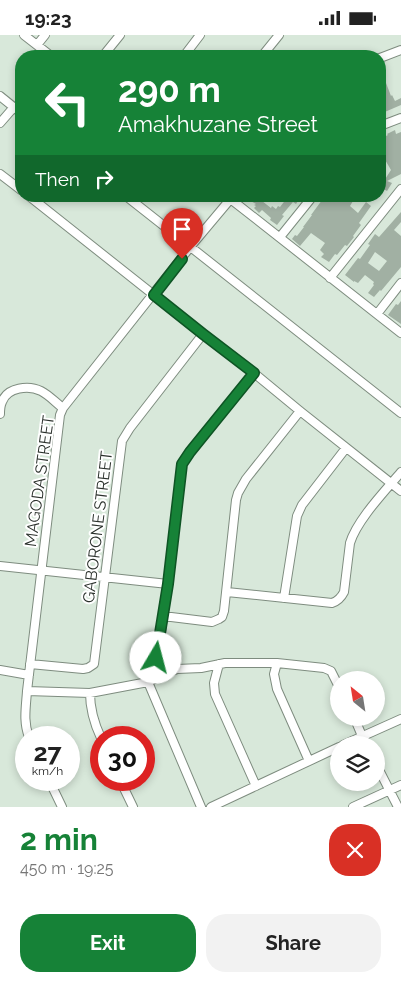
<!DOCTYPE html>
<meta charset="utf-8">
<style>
:root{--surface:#fff;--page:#f2f2f2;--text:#222;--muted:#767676;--accent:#168237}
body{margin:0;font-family:Raleway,sans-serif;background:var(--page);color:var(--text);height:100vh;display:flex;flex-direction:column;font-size:19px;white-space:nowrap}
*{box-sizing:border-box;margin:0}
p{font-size:16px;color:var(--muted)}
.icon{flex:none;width:28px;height:28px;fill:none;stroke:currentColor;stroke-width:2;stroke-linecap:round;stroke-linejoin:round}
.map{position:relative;height:772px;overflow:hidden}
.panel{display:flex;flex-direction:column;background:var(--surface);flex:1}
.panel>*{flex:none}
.hud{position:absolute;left:15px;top:15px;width:371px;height:152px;border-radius:20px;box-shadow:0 2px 8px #0003;background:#168237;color:#fff;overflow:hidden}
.needle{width:32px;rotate:330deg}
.fabs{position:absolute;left:330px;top:636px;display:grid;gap:10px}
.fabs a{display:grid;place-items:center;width:55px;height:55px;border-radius:50%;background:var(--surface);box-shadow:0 2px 8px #0003;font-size:25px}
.speed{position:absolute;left:15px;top:691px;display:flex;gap:10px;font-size:25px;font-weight:700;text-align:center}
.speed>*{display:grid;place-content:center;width:65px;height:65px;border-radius:50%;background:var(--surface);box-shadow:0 2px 8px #0003;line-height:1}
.speed small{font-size:12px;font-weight:400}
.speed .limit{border:8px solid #d22;background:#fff;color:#111}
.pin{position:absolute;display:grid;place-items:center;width:42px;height:42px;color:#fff;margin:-51px -21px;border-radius:50% 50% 50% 0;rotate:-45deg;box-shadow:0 0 5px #0007}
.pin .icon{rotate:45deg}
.me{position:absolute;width:55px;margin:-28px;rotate:8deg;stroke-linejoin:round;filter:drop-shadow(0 0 4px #0008)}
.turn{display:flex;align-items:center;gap:18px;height:105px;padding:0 20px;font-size:22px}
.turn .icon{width:65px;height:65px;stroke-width:2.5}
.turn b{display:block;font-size:35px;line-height:42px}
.then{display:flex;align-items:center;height:48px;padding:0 20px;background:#0003;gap:10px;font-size:19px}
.round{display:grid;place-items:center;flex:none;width:52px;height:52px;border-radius:20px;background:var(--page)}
.overview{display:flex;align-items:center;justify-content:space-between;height:85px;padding:0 20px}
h1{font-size:30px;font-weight:700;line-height:38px;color:var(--accent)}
.button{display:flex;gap:10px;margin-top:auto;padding:10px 20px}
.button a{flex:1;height:58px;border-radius:20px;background:var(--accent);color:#fff;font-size:20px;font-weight:700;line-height:58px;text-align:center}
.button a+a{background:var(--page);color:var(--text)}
.status{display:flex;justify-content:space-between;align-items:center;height:35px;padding:0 25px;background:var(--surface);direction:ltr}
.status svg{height:14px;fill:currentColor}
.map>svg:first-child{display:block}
.building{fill:#a1b0a3;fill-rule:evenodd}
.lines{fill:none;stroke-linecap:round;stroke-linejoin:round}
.minor-casing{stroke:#7e8c7f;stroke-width:10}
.minor{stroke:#fff;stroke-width:8}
.route-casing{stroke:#0e5424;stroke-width:12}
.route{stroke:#168237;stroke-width:9}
.labels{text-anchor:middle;stroke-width:4;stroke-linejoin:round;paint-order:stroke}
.street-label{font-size:16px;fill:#2b312c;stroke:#fff}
</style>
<div class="status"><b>19:23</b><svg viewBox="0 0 49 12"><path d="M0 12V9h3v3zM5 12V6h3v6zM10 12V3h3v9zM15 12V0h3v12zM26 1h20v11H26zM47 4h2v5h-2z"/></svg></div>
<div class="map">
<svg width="401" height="772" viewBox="0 0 401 772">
<rect width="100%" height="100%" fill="#d8e8da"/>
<path class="building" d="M386,48L391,61L392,60L395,66L401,63V70L380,79V50Z
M395,95L396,99L401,97V139L387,146L392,148L387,156L380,152L391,135L384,123L380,128V104L388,100L387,99Z
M242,161H265L262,166L271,173L272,171L276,174L278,171L280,172L287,163L285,161H301L296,169L293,167L282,180L284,181L277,190L270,185L271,183L262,175L259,178L254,173L256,171L254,170L256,169Z
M325,161H356L350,171L358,178L366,167L371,171L359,188L361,190L353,201L354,202L347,211L345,210L337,220L335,219L329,227L321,222L324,219L320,215L325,208L311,198L300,211L292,204L295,200L297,201L304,192H303L312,180H311Z
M401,177V187L394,195L401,201V232L381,256L380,255L374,262L368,258L374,250L373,249L374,247L365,240L358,248L354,246V247L345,240L358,223L360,224L370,210L368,209L375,199L379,202ZM375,217L387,226L379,236L368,228Z
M401,266V289L388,280L396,269L398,270Z"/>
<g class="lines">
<g class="minor-casing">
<path id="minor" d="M24,0L51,21
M37,10L45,0
M103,21L120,0
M184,21L200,0
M262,21L279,0
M380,23L401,15
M0,61L21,78
M0,88L14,72
M380,91L401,83
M0,139L21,155
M29,161L203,299L254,338L300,376L401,456
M126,161L401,378
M228,162L401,298
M280,202L313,161
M330,243L401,154
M377,279L401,248
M0,379C0,375 0,371 2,367C7,352 29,350 41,356C49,360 56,368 63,373
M0,531L168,549
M227,557L332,568C338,566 341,563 344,557L350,508C357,485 385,456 401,437
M284,563L297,481L302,470L346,413
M163,581L212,587L219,584L222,582L224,576L236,465L238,458L246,444L300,376
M157,623L168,549L182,429L190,417L254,338
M277,628L274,639L277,654L309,726
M30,629L83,634L88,633L94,629L122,406L130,393L203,299
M219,629L214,648L215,659L256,751
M0,635L29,640
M148,647L201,772
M27,656L90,658L148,647L164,639L177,634L201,633L225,628H277L324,633L331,636L339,652
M90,658C90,674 94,688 101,703
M354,682L362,701
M29,702C23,687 26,672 27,656L60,380L63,373L191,211L233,161
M343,710L401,684
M376,729L398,772
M49,745L62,772
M120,745L133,772
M211,772L339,712
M353,772L401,750"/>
</g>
<use href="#minor" class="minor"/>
</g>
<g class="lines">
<g class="route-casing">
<path id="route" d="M156,623L168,549L182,429L190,417L254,338L203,299L154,260L182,224"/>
</g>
<use href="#route" class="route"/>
</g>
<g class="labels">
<g class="street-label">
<text transform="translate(39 446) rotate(-82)" y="6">MAGODA STREET</text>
<text transform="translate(97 492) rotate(-83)" y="6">GABORONE STREET</text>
</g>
</g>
</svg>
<div class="fabs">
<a><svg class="needle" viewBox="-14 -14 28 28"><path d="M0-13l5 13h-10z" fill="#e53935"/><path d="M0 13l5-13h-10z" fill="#767676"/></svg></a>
<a><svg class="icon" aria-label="layers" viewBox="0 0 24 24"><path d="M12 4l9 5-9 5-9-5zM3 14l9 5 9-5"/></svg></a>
</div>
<div class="speed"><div>27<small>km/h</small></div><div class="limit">30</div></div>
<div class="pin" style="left:182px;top:224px;background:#d93025"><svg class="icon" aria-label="arrive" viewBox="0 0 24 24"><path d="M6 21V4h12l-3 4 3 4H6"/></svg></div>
<svg class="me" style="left:156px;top:623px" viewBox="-20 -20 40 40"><circle r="19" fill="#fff"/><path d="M0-13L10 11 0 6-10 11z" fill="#168237"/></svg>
<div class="hud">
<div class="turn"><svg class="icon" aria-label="left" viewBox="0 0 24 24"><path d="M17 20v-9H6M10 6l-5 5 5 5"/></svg><div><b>290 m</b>Amakhuzane Street</div></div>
<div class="then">Then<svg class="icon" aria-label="right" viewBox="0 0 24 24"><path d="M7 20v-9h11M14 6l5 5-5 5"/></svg></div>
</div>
</div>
<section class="panel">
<div class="overview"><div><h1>2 min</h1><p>450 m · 19:25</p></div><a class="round" style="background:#d93025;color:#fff"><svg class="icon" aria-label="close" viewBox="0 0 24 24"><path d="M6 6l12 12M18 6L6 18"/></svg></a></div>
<div class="button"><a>Exit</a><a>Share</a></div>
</section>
